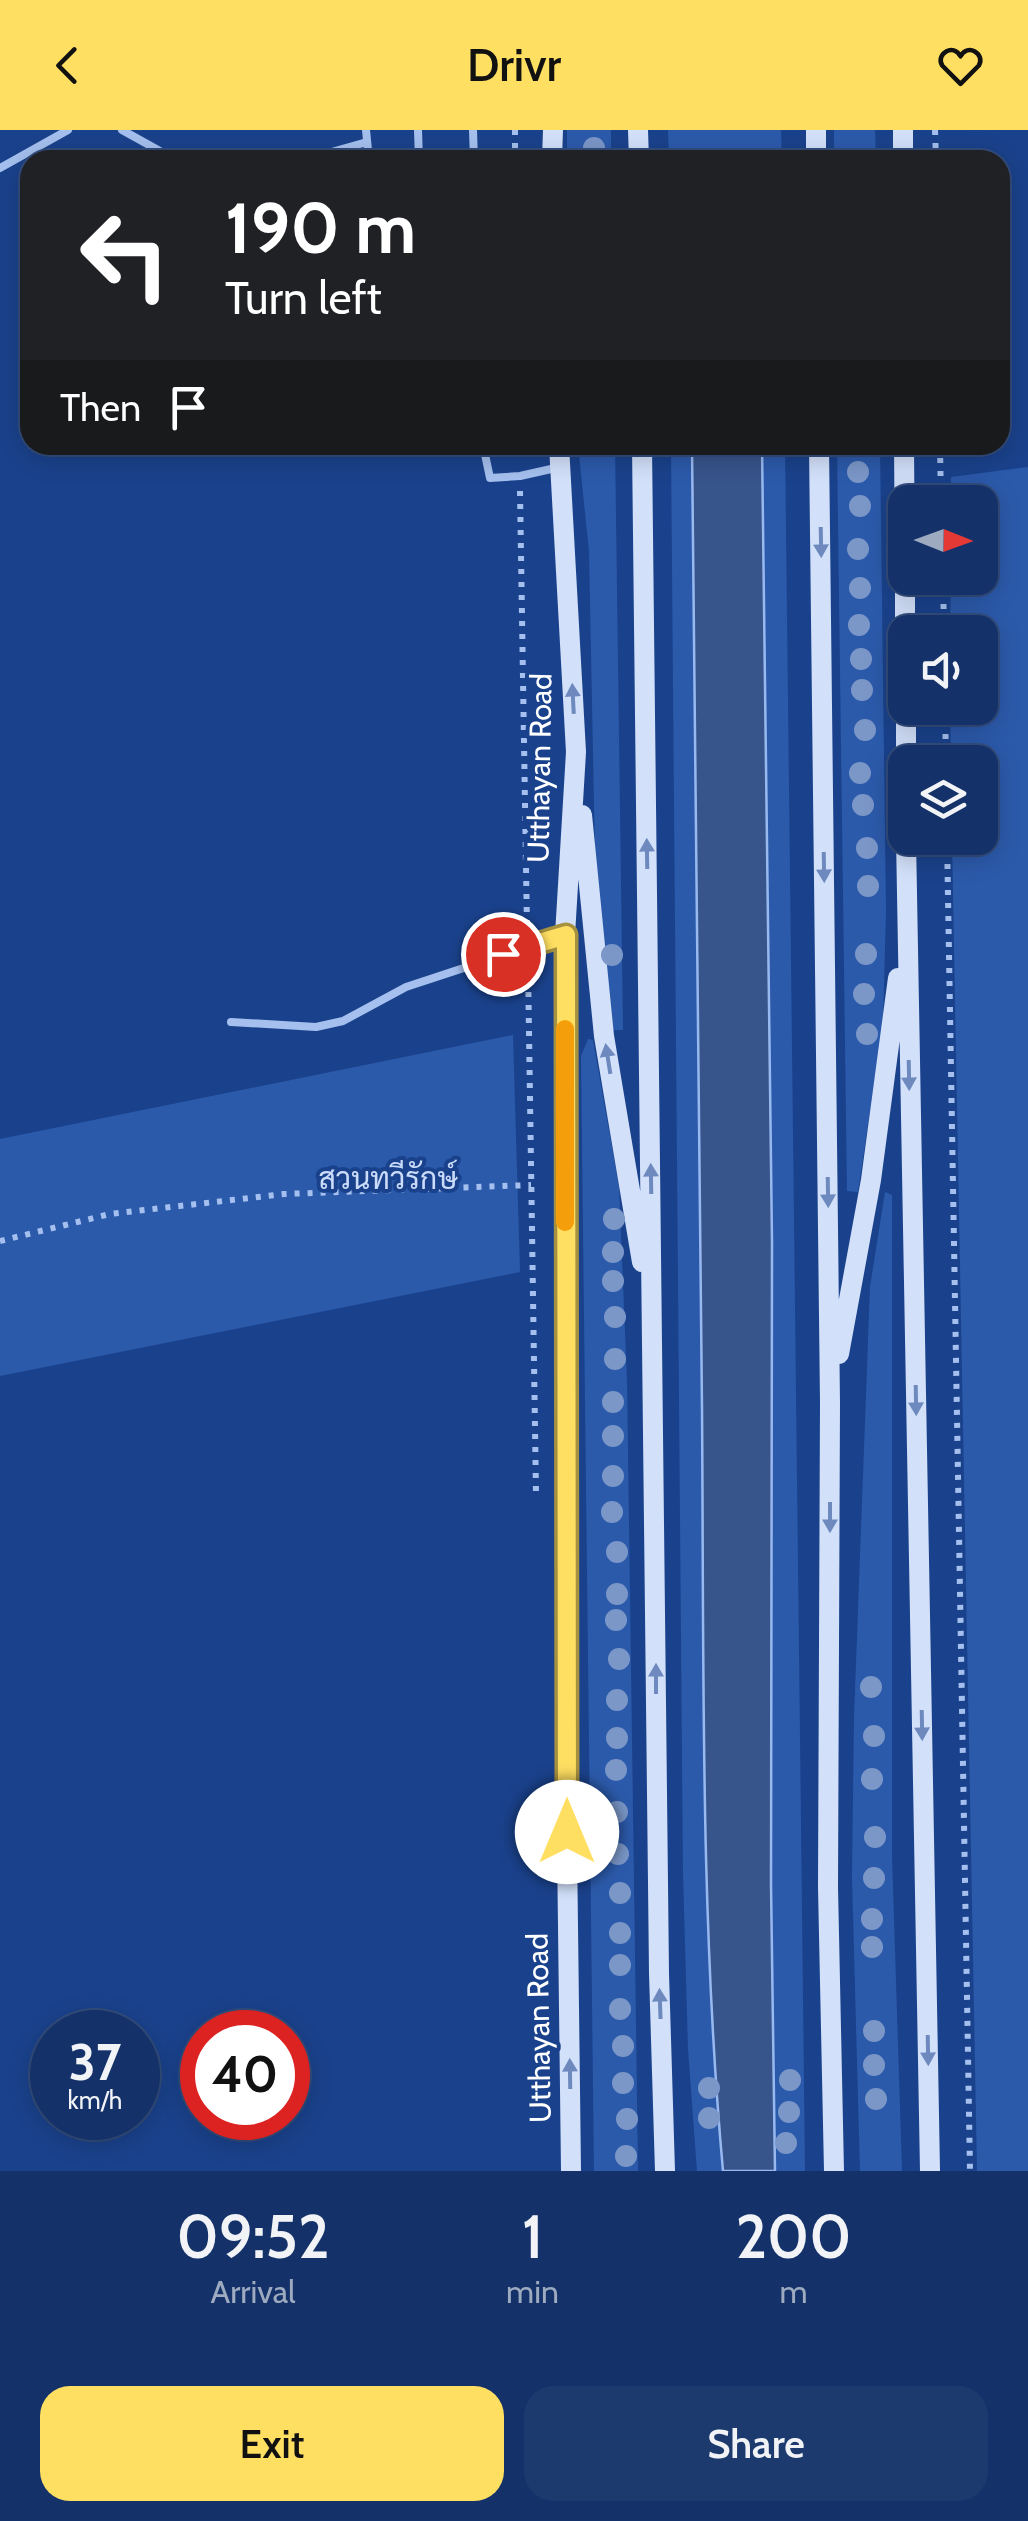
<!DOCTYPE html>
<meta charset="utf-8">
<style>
:root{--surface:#143269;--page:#1d3a6f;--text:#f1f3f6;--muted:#9daac0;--line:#334d7d;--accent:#ffdf62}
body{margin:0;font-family:Cabin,Sarabun,sans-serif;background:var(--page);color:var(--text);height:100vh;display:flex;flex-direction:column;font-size:38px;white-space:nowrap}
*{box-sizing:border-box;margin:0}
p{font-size:32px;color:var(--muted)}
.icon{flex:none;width:55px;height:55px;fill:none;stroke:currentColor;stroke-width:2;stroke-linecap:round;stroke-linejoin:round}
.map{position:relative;height:2041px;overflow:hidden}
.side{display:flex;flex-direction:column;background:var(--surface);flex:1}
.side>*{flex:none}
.banner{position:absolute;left:20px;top:20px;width:990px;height:305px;border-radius:30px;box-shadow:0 5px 25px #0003,0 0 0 2px var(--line);background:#202124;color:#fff;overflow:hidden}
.needle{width:65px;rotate:91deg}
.buttons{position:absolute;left:888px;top:355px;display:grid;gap:20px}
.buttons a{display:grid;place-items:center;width:110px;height:110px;border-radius:20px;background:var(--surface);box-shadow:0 5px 25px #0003,0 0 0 2px var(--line);font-size:50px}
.speed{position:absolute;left:30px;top:1880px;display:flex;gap:20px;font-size:50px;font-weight:700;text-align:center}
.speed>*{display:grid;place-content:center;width:130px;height:130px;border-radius:50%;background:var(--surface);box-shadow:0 5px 25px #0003,0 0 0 2px var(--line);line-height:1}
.speed small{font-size:25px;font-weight:400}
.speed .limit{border:15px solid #d22;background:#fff;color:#111}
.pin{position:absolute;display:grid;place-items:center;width:85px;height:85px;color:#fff;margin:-42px;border:5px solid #fff;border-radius:50%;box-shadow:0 2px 10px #0007}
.me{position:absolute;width:110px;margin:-55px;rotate:0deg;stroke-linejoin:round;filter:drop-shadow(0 0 8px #0008)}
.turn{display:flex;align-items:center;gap:35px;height:210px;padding:0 40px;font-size:45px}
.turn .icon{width:130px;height:130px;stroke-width:2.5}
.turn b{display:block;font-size:70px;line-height:85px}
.then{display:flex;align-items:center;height:95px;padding:0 40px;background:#0003;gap:20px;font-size:38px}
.eta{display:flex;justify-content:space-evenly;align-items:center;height:170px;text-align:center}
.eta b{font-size:60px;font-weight:600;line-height:70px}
.cta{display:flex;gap:20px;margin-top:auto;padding:20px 40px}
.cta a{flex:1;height:115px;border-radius:30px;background:var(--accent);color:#111;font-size:40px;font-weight:600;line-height:115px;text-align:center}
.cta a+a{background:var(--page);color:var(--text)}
header{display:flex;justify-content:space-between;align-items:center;height:130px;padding:0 40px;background:var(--accent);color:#111;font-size:45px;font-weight:600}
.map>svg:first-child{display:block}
.green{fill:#2c5aab}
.water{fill:#37548b;stroke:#98b9f0;stroke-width:2.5}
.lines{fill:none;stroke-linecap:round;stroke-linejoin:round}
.path{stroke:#a5c0ee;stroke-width:6;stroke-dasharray:5 8;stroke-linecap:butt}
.lane{stroke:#a5c0ee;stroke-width:8}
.secondary{stroke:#d2e0fa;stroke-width:20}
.tree{fill:#7b97c8}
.oneway{fill:#6d89be}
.route-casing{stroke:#a69140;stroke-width:25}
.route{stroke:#ffdf62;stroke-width:18}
.slow{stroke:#f59e0b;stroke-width:18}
.labels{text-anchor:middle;stroke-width:8;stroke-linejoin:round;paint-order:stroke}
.street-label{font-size:30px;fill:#fff;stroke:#1a428c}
.park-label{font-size:30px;fill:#cbdcfa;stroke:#1a428c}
</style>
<header><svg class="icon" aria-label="back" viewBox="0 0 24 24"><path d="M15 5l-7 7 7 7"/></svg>Drivr<svg class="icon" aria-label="heart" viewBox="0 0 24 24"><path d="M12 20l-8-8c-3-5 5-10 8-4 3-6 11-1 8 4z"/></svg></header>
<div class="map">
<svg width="1028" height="2041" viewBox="0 0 1028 2041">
<rect width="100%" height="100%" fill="#1a428c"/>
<path class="green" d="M567,0H611V30H567Z
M668,0H781L782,30H669Z
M834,0H875L876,30H834Z
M578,315H615L623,900H613L595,723L589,421Z
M671,315H692C697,642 700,969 702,1295C704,1544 700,1793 723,2041H697L688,1919L683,1743Z
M762,315H785L805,2041H775L771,1754L772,1113Z
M837,315H880L886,782L883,892L858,1062L847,1061Z
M1028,337V2041H977L952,708H980V632H951L950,578H980V502H950L951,448H980V372H951V347Z
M513,905L520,1142L0,1246V1009Z
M588,909L593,910L619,1057L627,1251L638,2041H594L581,926Z
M885,1062L892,1065V1726L902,2041H860L852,1747L854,1588L870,1157Z"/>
<path class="water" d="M692,315H762L772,1113L771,1754L775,2041H723C700,1787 704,1533 702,1278C700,957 696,636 692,315Z"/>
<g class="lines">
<path class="path" d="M515,0V30
M935,0L936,30
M940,315L941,372
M520,361L527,799
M943,448L944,502
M945,578L946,632
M947,708L970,2041
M528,836L536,1364
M0,1111L110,1084L284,1064L531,1055"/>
<path class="lane" d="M122,0L176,30
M366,0L369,30
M418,0L419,30
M473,0L474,30
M303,30L367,12
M0,38L68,0
M483,315L490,348L520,346L560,337
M231,892L316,897L343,891L406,857L561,806"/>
<path class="secondary" d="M638,0L639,30
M816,0V30
M903,0V30
M552,30L553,0
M559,315L576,622L565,805V1552L571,2041
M642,315L659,1843L665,2041
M819,315L830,1273L828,1757L834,2041
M904,315L905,439
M905,448V502
M906,578V632
M582,685L604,906L642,1132
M906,708L930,2041
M839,1224L871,1050L898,848"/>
</g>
<g class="tree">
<circle cx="594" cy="18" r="11"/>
<circle cx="858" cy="342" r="11"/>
<circle cx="860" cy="376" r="11"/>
<circle cx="858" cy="419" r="11"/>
<circle cx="860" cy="458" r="11"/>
<circle cx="859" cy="495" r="11"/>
<circle cx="861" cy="529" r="11"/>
<circle cx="862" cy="560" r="11"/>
<circle cx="865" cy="600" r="11"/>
<circle cx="860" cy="643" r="11"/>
<circle cx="863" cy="675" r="11"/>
<circle cx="867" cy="718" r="11"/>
<circle cx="868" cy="756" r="11"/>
<circle cx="866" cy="824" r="11"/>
<circle cx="612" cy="825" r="11"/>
<circle cx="864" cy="864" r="11"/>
<circle cx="867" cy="904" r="11"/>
<circle cx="614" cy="1089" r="11"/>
<circle cx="613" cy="1122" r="11"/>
<circle cx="613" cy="1151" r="11"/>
<circle cx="615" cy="1187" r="11"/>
<circle cx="615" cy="1229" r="11"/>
<circle cx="613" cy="1272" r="11"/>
<circle cx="613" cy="1306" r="11"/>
<circle cx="613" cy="1346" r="11"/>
<circle cx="612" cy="1382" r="11"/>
<circle cx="617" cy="1422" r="11"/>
<circle cx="617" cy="1464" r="11"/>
<circle cx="616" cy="1490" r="11"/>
<circle cx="619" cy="1529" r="11"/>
<circle cx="871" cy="1557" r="11"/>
<circle cx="617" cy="1570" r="11"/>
<circle cx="874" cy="1606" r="11"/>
<circle cx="617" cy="1608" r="11"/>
<circle cx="616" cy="1640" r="11"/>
<circle cx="872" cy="1649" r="11"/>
<circle cx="617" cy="1682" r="11"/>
<circle cx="875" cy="1707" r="11"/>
<circle cx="618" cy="1724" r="11"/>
<circle cx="874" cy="1748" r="11"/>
<circle cx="620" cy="1763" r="11"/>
<circle cx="872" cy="1789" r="11"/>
<circle cx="620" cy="1803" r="11"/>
<circle cx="872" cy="1817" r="11"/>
<circle cx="620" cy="1835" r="11"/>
<circle cx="620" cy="1879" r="11"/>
<circle cx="874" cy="1901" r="11"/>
<circle cx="623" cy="1916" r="11"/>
<circle cx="874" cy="1935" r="11"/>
<circle cx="790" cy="1950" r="11"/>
<circle cx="623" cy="1953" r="11"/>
<circle cx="709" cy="1958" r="11"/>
<circle cx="876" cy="1969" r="11"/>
<circle cx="789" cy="1982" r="11"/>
<circle cx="709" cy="1988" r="11"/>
<circle cx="627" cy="1989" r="11"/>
<circle cx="786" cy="2013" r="11"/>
<circle cx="626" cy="2026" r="11"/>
</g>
<defs><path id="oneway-solid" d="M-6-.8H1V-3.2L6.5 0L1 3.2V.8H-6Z" transform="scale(2.5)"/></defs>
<g class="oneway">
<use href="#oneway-solid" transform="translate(821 412) rotate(89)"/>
<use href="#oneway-solid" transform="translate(573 569) rotate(-93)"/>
<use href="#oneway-solid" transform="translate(647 724) rotate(-91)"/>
<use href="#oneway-solid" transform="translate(824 737) rotate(89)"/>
<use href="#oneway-solid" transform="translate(608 929) rotate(-99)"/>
<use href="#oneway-solid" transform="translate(909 945) rotate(89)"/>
<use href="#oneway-solid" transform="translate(651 1049) rotate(-91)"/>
<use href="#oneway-solid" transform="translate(828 1062) rotate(89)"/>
<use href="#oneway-solid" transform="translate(916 1270) rotate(89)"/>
<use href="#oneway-solid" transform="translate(830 1387) rotate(90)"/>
<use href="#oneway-solid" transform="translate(656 1549) rotate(-90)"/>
<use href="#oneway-solid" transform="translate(922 1595) rotate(89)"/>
<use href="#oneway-solid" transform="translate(660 1874) rotate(-92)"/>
<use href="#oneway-solid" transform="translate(928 1920) rotate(89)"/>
<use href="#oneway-solid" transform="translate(570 1944) rotate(-91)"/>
</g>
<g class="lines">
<g class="route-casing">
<path id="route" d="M503,824L566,805L567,1702"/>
</g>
<use href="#route" class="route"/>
<path class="slow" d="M565,899V1092"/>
</g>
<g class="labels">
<g class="street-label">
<text transform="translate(540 638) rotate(-89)" y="10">Utthayan Road</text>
<text transform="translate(539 1898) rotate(-91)" y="10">Utthayan Road</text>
</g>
<g class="park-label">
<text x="388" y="1059">สวนทวีรักษ์</text>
</g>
</g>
</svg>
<div class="buttons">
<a><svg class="needle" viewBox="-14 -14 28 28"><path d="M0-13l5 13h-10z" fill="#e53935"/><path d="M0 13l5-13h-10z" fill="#9daac0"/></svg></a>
<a><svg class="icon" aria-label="sound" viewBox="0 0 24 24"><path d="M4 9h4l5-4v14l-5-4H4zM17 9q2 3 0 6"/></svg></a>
<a><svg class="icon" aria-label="layers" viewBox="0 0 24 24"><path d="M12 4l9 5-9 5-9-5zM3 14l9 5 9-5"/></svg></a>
</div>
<div class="speed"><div>37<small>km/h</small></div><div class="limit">40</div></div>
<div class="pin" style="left:503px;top:824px;background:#d93025"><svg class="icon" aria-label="arrive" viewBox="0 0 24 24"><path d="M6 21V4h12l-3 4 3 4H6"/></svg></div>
<svg class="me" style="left:567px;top:1702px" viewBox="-20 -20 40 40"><circle r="19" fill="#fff"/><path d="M0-13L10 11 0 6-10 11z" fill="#ffdf62"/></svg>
<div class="banner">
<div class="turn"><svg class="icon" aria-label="left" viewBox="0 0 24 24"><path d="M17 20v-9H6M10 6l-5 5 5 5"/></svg><div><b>190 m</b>Turn left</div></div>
<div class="then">Then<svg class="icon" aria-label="arrive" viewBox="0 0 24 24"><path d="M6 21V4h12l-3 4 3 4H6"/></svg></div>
</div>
</div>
<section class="side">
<div class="eta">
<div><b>09:52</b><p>Arrival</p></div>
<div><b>1</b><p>min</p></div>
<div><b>200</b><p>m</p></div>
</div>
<div class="cta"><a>Exit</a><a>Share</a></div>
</section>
